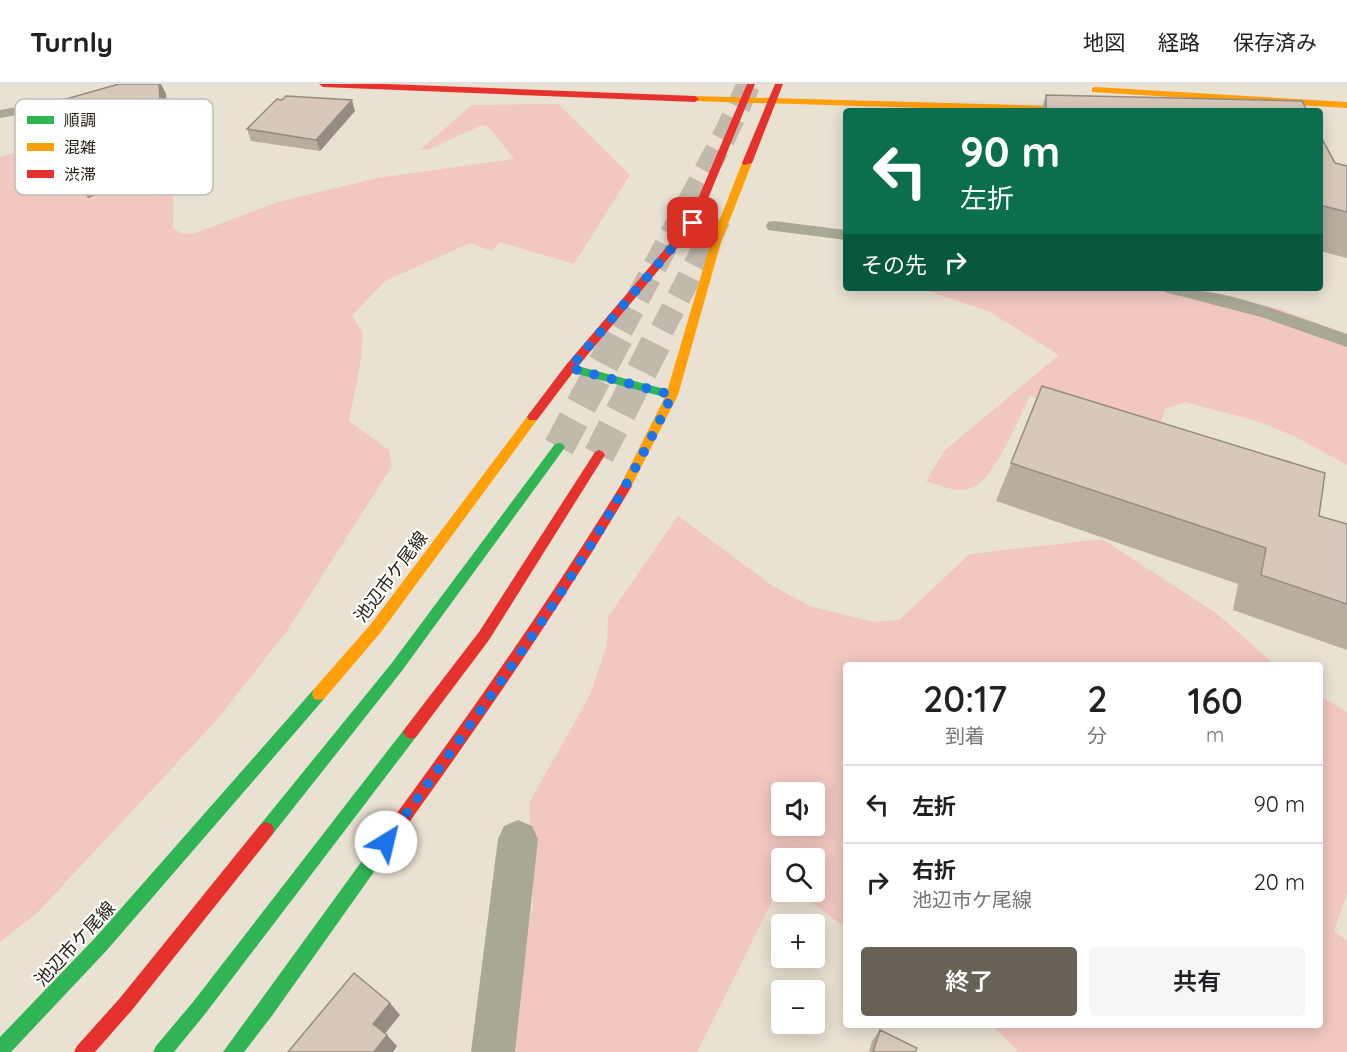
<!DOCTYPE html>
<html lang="ja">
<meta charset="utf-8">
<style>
:root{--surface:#fff;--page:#f6f6f6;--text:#202124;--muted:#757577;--line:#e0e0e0;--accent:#686256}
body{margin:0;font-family:Quicksand,"Noto Sans JP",sans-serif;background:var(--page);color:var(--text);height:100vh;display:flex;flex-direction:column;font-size:22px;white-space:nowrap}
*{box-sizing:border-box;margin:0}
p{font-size:20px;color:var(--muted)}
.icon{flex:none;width:33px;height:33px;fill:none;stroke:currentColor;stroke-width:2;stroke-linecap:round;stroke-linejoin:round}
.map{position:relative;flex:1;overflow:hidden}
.side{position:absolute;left:843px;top:578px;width:480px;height:366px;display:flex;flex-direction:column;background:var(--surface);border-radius:6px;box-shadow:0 3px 15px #0003}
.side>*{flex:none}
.hud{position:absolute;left:843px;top:24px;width:480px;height:183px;border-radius:6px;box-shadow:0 3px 15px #0003;background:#0b6e4f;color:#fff;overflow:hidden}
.tools{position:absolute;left:771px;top:698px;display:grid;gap:12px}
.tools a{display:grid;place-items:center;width:54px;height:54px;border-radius:6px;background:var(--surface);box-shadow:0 3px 15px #0003;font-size:30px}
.pin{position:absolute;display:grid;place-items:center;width:51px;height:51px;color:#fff;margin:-26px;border-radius:12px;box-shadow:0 3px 9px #0006}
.me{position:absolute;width:66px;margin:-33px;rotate:36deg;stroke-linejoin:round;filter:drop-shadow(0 0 4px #0008)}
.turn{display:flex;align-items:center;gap:21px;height:126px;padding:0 18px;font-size:27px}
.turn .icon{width:78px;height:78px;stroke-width:2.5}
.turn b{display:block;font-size:42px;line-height:51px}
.then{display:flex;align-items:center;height:57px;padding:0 18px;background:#0003;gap:12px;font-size:22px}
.eta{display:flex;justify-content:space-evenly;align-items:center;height:102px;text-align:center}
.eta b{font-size:36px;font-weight:600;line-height:42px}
.primary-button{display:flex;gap:12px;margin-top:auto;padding:12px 18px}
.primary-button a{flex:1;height:69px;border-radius:6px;background:var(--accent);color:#fff;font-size:24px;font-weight:600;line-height:69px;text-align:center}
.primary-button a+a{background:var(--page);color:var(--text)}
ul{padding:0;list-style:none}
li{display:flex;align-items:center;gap:18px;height:78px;padding:0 18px;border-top:2px solid var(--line)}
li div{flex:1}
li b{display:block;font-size:22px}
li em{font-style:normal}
header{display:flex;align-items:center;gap:36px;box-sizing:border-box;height:84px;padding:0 30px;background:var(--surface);border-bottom:2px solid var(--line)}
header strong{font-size:28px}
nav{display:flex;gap:33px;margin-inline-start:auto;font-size:21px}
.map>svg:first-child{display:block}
.green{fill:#f1c7c0;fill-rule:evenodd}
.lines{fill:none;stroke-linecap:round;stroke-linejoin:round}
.secondary-tunnel-far1{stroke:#c1baac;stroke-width:24;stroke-dasharray:24 12;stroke-linecap:butt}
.secondary-tunnel{stroke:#c1baac;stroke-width:31;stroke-dasharray:31 16;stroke-linecap:butt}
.lane{fill:#a9a896;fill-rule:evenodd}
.street{fill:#a9a896;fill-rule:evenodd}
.fast{fill:#30b455;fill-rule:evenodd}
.slow{fill:#ff9f0a;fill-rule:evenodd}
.jam{fill:#e5322d;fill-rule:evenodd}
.wall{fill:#b9aca0}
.shaded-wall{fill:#968c82}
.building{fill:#d7c8ba;stroke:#968c82;stroke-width:1.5}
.route{stroke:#1a73e8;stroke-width:10;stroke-dasharray:0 18}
.labels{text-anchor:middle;stroke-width:4.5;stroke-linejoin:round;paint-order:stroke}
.street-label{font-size:18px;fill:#221d13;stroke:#fff}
.key{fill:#fff;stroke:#bdbbb8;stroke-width:1.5}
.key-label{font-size:16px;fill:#221d13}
</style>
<header>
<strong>Turnly</strong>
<nav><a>地図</a><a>経路</a><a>保存済み</a></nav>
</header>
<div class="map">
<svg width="1347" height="968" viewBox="0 0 1347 968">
<rect width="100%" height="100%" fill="#e9e1d2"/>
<path class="green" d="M558,20L630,91L574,180L500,158L492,167L470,159L385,197L352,232L363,250L360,282L349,337L389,366L392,382L287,547L216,637L37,829L0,858V73L43,60L67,109L155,78C177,103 173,113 173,144L182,150L196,149L278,118L377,94L514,75L489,43L482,41L429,65L420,66L472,21Z
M919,204H1199L1279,225L1347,250V381L1294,352L1257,337L1185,318L1165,325L1157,350L1030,312C1019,333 994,397 971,404C956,409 941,402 926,397L945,366L1059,271L990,228Z
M678,432L773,502L810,522L873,538L899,536L970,470L1102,455L1216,529L1274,580H846V844L796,807H814V774H782L781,799L697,968H497L533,822L529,719L590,611L607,561L608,533ZM782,708H814V741H782Z
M1320,612L1347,628V809L1334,847L1347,857V968H1018L992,941L1320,940Z"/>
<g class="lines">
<path class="secondary-tunnel-far1" d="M621,246L724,53L749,0
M662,246L719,135"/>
<path class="secondary-tunnel" d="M559,363L622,245
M599,371L663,245"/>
<path class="lane" d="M54,16L59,17L61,20L59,23L0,34V26Z
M774,137L846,146V156L768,146L766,142L768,138Z
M1162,204C1226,204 1288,230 1347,250V263L1261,233L1165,208Z"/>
<path class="street" d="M518,736L532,742L538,755L515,968H471L498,755L504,742Z"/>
<path class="fast" d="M570,280L672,307L678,311L672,315L566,287V281Z
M559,359L563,360L565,363L563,366L401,588L272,751L266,754L260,751L258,746L260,741L391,580L555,360Z
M319,604L324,605L326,610L324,615L107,866L11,968H0V953L95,854L314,605Z
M411,641L416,643L419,648L416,653L205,930L174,968H153L156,962L193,918L406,643Z
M392,741L398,744L400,749L398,754L271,933L244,968H223L386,744Z"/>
<path class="slow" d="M1095,3L1347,18V24L1092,8V4Z
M695,12L1124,24L1128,27H1029L692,17V13Z
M747,76L752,79L721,158L678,311L630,405H622L620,402L666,311L711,158L742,79Z
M533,329L537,330L539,333L537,336L381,548L324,615L319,616L314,615L312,610L314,605L371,540L529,330Z"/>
<path class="jam" d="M319,0H387L695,12L699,15L695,18L323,3Z
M747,0H755L698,139L574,287L537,336H529L527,333L529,330L566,281L688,138Z
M775,0H783L752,79L744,81L742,79Z
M599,366L603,368L605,371L603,374L489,556L416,653L411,655L406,653L403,648L406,643L479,548L595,368Z
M626,397L630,399L632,402L630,405C559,526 479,641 398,754L392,757L386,754L384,749L386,744C469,631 549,518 622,399Z
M266,738L272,741L274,746L272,751L132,926L95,968H74L77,962L120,914L260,741Z"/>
</g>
<path class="wall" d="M119,0H161L166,10L170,86L88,114L34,40L25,23L66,15Z
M1046,11L1307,27H1041Z
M355,27L320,67L251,57L247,45Z
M1320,51L1335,79L1347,82V174L1320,167Z
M1042,302L1319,432L1347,440V566L1233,526L1238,500L996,417Z
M880,946L915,968H869L872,957Z"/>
<path class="shaded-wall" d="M159,0H161L166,10L170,86L88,114L79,97Z
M352,16L355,27L320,67L316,56Z
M390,919L400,931L384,951L373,940Z
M387,951L397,962L393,968H374Z"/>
<path class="building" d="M119,0H159L163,69L79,97L25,23L66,15Z
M1046,11L1302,17L1307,27H1046Z
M286,12L352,16L316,56L247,45L277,15L282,16Z
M1320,51L1335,79L1347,82V128L1320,121Z
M1042,302L1325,389L1319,432L1347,440V520L1261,491L1266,464L1011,379Z
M354,889L390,919L373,940L387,951L374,968H288Z
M880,946L917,964L915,968H873Z"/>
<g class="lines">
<path class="route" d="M386,758C489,614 597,472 672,311L570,284L693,139"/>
</g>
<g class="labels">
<g class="street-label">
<text transform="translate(391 493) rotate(-53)" y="6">池辺市ケ尾線</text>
<text transform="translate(75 860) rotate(-47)" y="6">池辺市ケ尾線</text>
</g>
</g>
<rect x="15" y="15" width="198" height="96" rx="9" class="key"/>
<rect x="27" y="32" width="27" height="8" fill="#30b455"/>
<rect x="27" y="59" width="27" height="8" fill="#ff9f0a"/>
<rect x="27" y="86" width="27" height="8" fill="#e5322d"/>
<g class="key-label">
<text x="64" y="42">順調</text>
<text x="64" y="69">混雑</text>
<text x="64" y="96">渋滞</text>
</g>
</svg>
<div class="tools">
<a><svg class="icon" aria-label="sound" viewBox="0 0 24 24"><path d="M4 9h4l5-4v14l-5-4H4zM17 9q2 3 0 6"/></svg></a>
<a><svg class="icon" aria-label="search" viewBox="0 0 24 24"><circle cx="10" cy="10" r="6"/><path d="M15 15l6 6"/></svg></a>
<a>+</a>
<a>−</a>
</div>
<div class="pin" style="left:693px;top:139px;background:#d93025"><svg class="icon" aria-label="arrive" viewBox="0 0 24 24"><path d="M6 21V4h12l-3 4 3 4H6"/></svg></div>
<svg class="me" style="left:386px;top:758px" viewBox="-20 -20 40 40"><circle r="19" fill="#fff"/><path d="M0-13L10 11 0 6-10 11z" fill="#1a73e8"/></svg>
<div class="hud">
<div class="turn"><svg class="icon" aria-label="left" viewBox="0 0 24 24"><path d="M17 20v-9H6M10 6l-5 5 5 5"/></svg><div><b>90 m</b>左折</div></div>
<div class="then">その先<svg class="icon" aria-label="right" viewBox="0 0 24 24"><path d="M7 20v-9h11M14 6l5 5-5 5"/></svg></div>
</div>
<section class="side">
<div class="eta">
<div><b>20:17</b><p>到着</p></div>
<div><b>2</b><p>分</p></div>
<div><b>160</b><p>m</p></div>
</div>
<ul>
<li><svg class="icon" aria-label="left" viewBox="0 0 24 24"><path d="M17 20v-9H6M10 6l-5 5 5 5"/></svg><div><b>左折</b></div><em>90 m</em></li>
<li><svg class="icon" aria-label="right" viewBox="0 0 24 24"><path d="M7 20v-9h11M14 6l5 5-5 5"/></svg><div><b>右折</b><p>池辺市ケ尾線</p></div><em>20 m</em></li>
</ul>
<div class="primary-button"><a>終了</a><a>共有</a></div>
</section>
</div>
